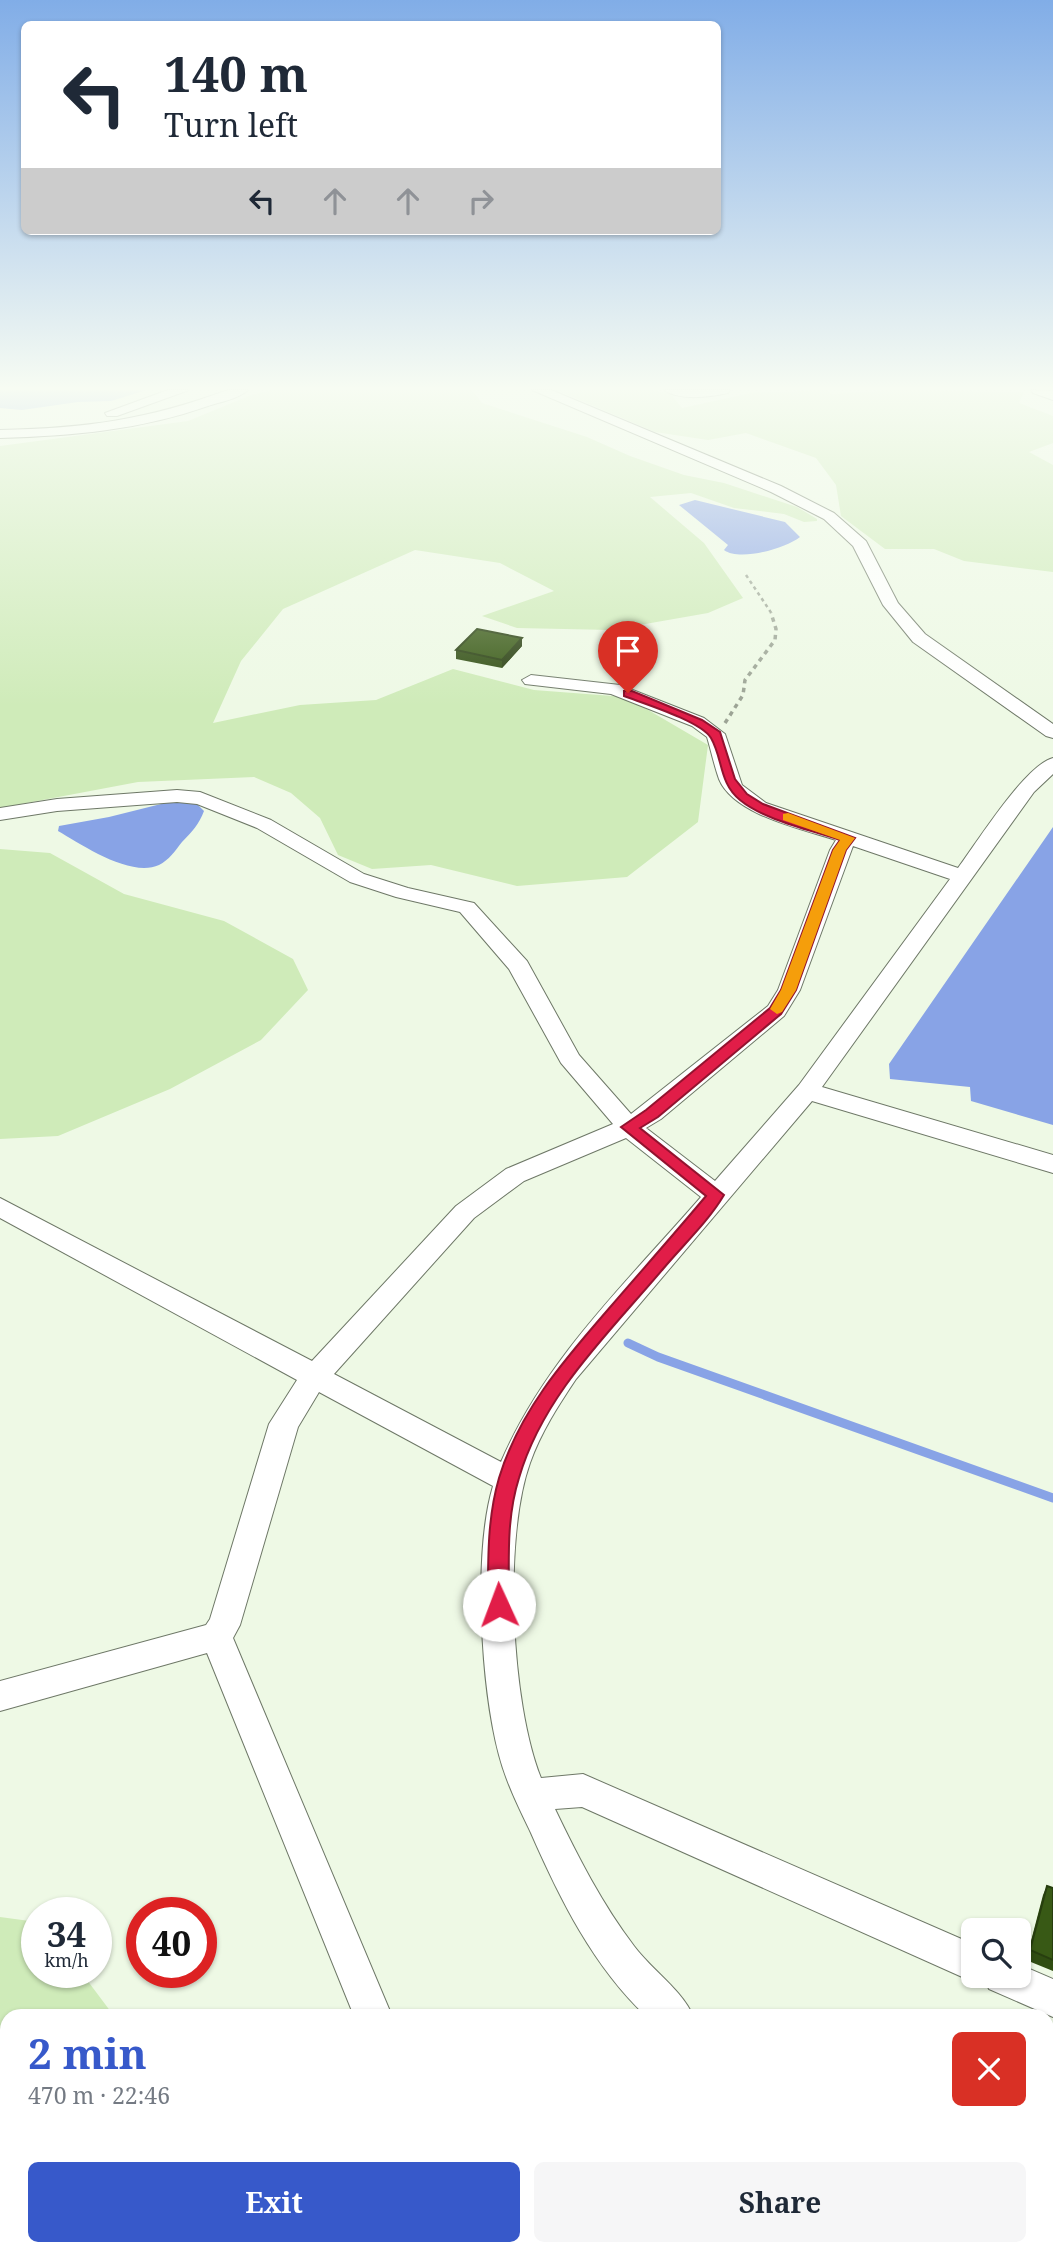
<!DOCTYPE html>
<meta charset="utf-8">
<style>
:root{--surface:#fff;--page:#f6f6f7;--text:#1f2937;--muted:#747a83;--accent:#3759ca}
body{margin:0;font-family:"Noto Serif",serif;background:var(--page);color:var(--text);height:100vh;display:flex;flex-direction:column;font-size:26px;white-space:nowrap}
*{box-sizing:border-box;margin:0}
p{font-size:23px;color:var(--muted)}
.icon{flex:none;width:38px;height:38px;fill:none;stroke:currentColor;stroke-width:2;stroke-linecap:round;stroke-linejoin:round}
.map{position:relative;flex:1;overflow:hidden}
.drawer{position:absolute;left:0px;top:2009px;width:1054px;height:247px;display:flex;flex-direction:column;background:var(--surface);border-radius:21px 21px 0 0;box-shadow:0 2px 5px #0004}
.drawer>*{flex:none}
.top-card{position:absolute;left:21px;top:21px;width:700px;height:214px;border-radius:10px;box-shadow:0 2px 5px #0004;background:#fff;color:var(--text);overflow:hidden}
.fabs{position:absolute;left:961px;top:1918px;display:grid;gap:14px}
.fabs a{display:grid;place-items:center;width:70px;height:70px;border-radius:10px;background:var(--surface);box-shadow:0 2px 5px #0004;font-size:35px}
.speed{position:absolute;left:21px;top:1897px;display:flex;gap:14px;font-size:35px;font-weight:700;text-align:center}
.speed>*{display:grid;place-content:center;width:91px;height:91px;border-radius:50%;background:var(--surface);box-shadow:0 2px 5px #0004;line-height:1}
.speed small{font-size:18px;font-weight:400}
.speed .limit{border:10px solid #d22;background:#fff;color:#111}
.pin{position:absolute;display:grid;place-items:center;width:60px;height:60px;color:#fff;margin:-72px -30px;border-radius:50% 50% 50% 0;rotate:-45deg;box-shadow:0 0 7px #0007}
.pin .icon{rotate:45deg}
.me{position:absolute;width:77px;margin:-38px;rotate:358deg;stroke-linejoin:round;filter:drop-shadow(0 0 5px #0008)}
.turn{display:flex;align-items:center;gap:24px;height:147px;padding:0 28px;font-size:32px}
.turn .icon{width:91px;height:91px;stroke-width:2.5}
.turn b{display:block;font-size:49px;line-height:60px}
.lanes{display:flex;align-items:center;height:66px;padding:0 28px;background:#0003;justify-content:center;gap:35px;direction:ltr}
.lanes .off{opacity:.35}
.round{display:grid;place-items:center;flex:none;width:74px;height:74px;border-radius:10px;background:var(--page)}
.overview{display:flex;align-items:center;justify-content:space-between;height:119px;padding:0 28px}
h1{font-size:42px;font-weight:700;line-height:52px;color:var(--accent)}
.cta{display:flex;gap:14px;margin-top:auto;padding:14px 28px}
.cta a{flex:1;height:80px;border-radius:10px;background:var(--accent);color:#fff;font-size:28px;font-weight:700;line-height:80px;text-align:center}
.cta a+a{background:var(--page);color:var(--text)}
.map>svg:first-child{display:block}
.green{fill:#cfebb9}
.water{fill:#88a3e6}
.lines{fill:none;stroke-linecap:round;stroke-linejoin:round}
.stream{stroke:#88a3e6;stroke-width:9}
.minor-casing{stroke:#6e7867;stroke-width:2}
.path-far1{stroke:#9ca495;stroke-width:2.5;stroke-dasharray:3.5 3.5;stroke-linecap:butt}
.path{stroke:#9ca495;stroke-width:3.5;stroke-dasharray:4.5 4.5;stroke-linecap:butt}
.minor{fill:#fff;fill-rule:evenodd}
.wall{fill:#304d12}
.shaded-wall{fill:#273e0f}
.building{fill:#385915;stroke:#273e0f;stroke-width:2}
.route{fill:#e11d48;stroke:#92132f;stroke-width:2}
.slow{fill:#f59e0b}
</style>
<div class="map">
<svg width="1053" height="2255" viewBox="0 0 1053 2255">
<rect width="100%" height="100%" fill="#eef9e5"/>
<path class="green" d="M271,390H472L482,403L587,437L630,456L684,475L724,483L797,507L817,519V521L804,522L784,514L734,508L691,493L650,497L704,543L743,598L708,613L611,630L517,628L482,616L554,591L500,563L415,550L283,609L241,661L213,723L300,705L376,700L453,669L534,690L626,697L708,745L698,822L627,877L517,886L431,865L372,869L338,855L320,818L291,793L254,777L138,782L0,808V446L188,421L251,395Z
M556,390H652L671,394L682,408L751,393L825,390L832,394L893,390L1024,392L1019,403L1053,416V443L1029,452L1053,465V572L964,561L934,549H885L841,516L836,485L816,458L746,433L708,440L655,432Z
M0,849L50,853L124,894L224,921L293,959L308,990L261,1040L170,1089L58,1136L0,1139Z
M0,1917L37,1922V1972H81L114,2016H7V2249H278L282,2255H0Z"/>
<path class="water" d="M0,390H147L111,401L78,402L22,410L0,408Z
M695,500L785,522L800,537C786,548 740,562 724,550L728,545L679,505Z
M173,801L196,803L204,811C199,824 192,832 182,842C175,851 169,860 159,865C131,878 82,845 58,831L59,826L109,817Z
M1053,827V1125L971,1101L970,1087L890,1079L889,1064Z"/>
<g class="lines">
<path class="stream" d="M628,1343L658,1357L1053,1498"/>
<g class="minor-casing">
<path id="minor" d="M168,390H189L117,416H107L105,413Z
M228,390H248C238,399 220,402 208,406C140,430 72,436 0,438V430C87,428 146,420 228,390Z
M532,390H551L781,486L834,513L866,541L898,603L925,634L1053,724V738L1046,736L913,642L883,605L853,546L824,519L771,492Z
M664,390H730L728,393C710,397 679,401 664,390Z
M1031,390L1053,391V400L1033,393Z
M531,675L620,685L704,718L725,734L742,785L766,803L958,868C976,844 1025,765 1053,758V774L1034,792L822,1087L1053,1155V1173L812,1101L576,1379C558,1406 541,1432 530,1463C503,1539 511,1703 541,1778L583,1774L973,1944V1976H1018V1964L1053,1979V2017L989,1989L984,1977L973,1982L960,1976L582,1807L555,1809C578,1857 602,1904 634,1946C651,1969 683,1991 693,2016H646C593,1966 560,1899 531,1833C519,1808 506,1782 499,1755C481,1687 473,1553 493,1486L319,1392L298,1427L240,1625L233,1638L392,2016H354L207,1653L0,1711V1681L206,1625L210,1619L269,1424L297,1380L0,1218V1198L312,1361L456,1206L506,1169L613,1124L561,1063L509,969L460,912L396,897L350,882L257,828L197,804L177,802L57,811L0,820V808L57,799L177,790L200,792L271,820L364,874L408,888L474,903L527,961L579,1055L631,1114L768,1006L778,990L830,850L836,840C802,829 734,815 719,779C714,765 711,750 707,737L692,726L611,694L525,684L522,680ZM853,846L950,879L799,1085L715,1181L646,1128L661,1119L784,1016L800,990ZM626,1138L701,1197C629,1280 545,1359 501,1462L334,1374L474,1218L524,1181Z
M377,2249H419L418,2255H376Z
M886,2249H931L934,2255H889Z"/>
</g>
<path class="path-far1" d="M746,575L772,614"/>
<path class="path" d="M725,723L743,695L745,680L775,640L776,629L771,613"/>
<use href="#minor" class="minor"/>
</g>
<path class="wall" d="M522,646L502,668L456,659V650Z
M1047,1886L1053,1888V1971L1026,1960L1043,1895Z"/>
<path class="shaded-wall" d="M522,638V646L502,668V660Z"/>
<path class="building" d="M477,629L522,638L502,660L456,650Z
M1047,1886L1053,1888V1960L1030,1950Z"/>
<linearGradient id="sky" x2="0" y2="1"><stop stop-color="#81ade7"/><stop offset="0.55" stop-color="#f7fcf3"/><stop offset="1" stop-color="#f7fcf3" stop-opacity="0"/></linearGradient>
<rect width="1053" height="706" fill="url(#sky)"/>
<path class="route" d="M624,691H632L702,720L720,732L735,779L747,794L763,804L855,838L846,850L796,990L781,1014L658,1117L640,1128L724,1195C708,1222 683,1245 663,1269C609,1333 543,1395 519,1478C506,1519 509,1562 509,1605L506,1611L499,1614L491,1611L488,1605C488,1562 487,1519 499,1478C520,1409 566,1358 612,1305C643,1269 675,1233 706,1196L621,1127L646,1110L770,1008L781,990L833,850L840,840C811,830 764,820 740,800C719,783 723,759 711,738C701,721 642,703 624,696Z"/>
<path class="slow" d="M788,813L855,838L846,850L796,990L782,1012L777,1014L770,1009L781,990L833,850L840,840L783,820V814Z"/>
</svg>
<div class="fabs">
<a><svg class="icon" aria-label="search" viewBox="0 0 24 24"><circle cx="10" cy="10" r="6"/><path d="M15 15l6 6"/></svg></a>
</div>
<div class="speed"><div>34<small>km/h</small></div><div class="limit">40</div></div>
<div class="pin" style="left:628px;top:693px;background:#d93025"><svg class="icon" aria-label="arrive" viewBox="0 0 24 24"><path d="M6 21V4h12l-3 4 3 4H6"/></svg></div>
<svg class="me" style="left:499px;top:1605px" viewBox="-20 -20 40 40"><circle r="19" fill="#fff"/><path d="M0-13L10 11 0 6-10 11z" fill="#e11d48"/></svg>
<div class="top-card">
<div class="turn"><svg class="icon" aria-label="left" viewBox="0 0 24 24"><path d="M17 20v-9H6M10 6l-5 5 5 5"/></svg><div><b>140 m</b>Turn left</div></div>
<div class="lanes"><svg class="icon" aria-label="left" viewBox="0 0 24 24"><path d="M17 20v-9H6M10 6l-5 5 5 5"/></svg><svg class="icon off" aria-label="ahead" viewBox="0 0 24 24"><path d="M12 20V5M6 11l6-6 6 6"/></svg><svg class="icon off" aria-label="ahead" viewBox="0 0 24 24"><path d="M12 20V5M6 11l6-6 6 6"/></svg><svg class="icon off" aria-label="right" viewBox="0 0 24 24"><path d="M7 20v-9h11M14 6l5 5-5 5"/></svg></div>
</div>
<section class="drawer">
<div class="overview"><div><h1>2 min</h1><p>470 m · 22:46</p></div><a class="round" style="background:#d93025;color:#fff"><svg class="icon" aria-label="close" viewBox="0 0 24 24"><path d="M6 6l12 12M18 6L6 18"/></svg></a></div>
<div class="cta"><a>Exit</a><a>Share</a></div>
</section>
</div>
